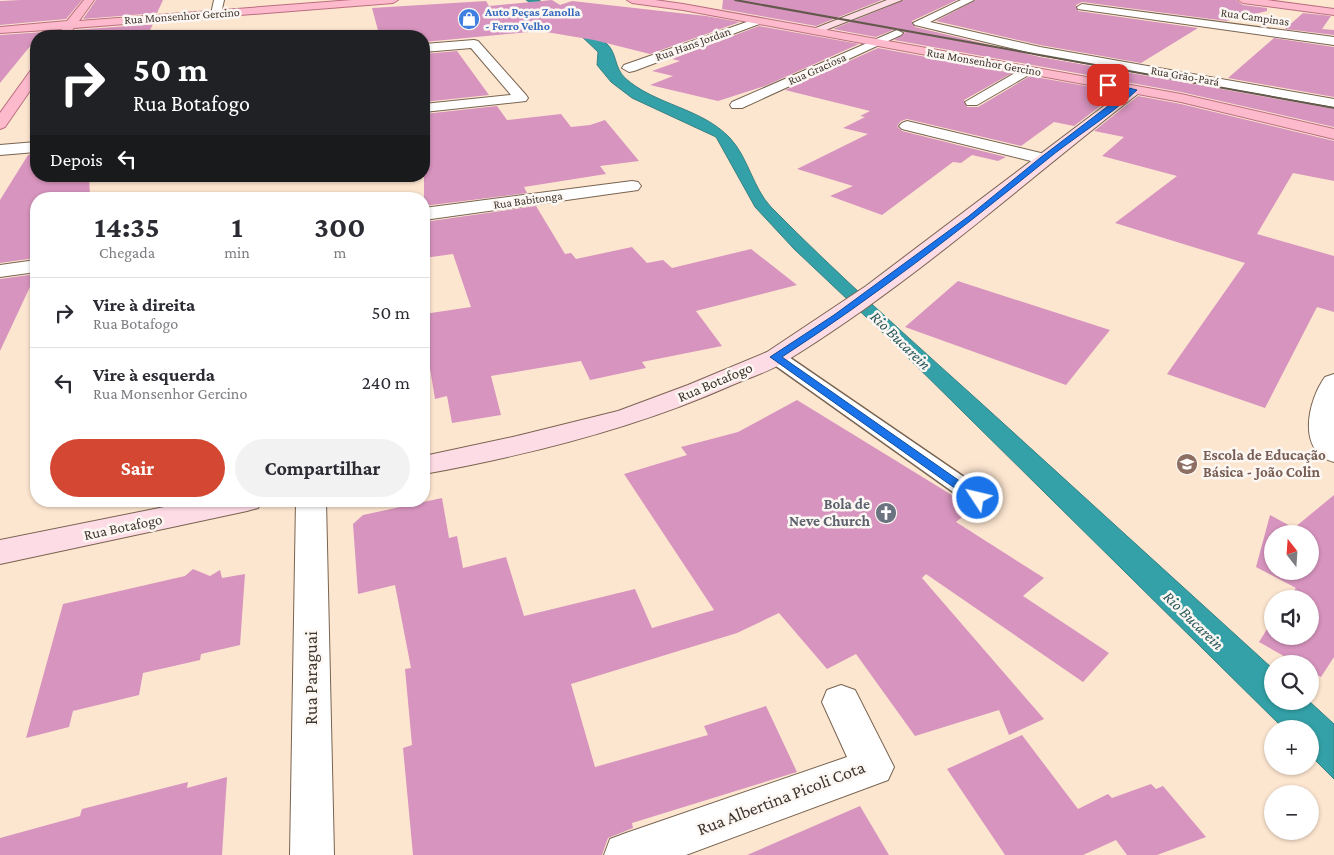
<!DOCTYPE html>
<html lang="pt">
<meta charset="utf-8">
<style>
:root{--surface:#fff;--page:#f2f2f3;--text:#2b2b33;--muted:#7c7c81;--line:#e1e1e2;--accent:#d34733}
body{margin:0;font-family:"Crimson Pro",serif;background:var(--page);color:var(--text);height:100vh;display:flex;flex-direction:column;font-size:19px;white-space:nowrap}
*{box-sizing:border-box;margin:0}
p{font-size:16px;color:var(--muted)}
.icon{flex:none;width:28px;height:28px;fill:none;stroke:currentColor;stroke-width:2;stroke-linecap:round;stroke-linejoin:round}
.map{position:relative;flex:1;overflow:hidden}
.details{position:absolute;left:30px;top:192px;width:400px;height:315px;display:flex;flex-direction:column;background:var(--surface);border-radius:20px;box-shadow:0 1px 4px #0004}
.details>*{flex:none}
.top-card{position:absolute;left:30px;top:30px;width:400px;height:152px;border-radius:20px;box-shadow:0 1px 4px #0004;background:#202124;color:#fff;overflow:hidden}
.needle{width:32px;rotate:343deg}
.tools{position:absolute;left:1264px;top:525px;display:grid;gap:10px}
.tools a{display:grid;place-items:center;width:55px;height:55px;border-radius:50%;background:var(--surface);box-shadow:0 1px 4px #0004;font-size:25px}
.pin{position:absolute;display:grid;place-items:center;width:42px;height:42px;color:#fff;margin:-21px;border-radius:10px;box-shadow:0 2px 8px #0006}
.me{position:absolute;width:55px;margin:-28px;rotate:305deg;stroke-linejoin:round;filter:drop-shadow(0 0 4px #0008)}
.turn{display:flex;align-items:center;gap:18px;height:105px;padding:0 20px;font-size:22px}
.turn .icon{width:65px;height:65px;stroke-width:2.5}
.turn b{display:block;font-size:35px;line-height:42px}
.then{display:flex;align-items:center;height:48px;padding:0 20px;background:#0003;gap:10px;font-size:19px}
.eta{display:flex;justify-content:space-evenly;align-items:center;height:85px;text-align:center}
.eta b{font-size:30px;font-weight:700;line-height:35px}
.action{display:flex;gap:10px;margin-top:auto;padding:10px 20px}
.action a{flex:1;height:58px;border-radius:30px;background:var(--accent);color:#fff;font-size:20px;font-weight:700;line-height:58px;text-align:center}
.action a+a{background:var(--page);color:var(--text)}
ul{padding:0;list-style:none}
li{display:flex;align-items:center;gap:15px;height:70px;padding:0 20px;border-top:1px solid var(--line)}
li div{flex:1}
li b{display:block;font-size:19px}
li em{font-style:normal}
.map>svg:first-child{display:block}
.water{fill:#33a1a7;stroke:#378182}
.building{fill:#d794be;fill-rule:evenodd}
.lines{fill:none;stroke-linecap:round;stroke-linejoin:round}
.lane-casing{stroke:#786451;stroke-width:3}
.street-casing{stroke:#786451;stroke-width:2}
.secondary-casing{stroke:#786451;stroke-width:2}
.primary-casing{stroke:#ba6e7f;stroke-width:2}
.lane{fill:#fff;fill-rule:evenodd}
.street{fill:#fff;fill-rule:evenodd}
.secondary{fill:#fedce6;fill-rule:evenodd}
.primary{fill:#fdbacd;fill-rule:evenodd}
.rail{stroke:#63584c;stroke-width:2}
.route{fill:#1a73e8;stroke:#114b97}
.labels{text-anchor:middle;stroke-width:5;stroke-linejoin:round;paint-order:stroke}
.far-shop-label{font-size:12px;font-weight:bold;fill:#366cbe;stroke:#fcf7f3;text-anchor:start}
.far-street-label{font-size:12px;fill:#3f362d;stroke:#fcf7f3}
.street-label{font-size:15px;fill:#3f362d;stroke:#fcf7f3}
.education-label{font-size:15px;font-weight:bold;fill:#785e54;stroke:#fcf7f3;text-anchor:start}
.worship-label{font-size:15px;font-weight:bold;fill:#5b616d;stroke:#fcf7f3;text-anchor:end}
.water-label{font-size:16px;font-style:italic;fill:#2c5a5c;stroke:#fcf7f3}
.near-street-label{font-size:18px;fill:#3f362d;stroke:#fcf7f3}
</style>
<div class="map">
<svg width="1334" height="855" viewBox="0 0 1334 855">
<rect width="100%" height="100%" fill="#fde6d0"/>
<path class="water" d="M526,0H539C559,17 588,26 607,44C617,53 614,67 625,78C655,105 702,108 730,138C748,157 753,188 771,207C838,275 910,339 981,403C1078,491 1175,580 1272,668V701H1309L1334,724V779L1310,755V729H1284L884,334L794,249L755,207L716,137L632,98L611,82L597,65L598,52L577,32Z"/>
<path class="building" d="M21,0H82L66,19L0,25V1Z
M96,0H163L157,13L83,19Z
M552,0L560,5L572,1L706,16L740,22L650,54L594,40L540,31L424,42V36H414L412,32L379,34L372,8L486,1L489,6Z
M723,0H882L816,26L722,9Z
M904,0H957L912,21L915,27L1040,57L1334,109V127L1181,92L894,40L905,33L898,28L876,37L833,29Z
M976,0H1236L1243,5L1267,8V11L1226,21L1082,2L1076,5L1078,11L1198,28L1141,63L1040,45L936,21Z
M1303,13L1331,16L1322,29L1334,30V35L1285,29Z
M153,24L147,36H70L75,30Z
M759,26L859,44L765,86L718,101L650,85L673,76L652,71L680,61L672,59Z
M59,31L56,36H36V39L0,83V35Z
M1274,38L1334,47V97L1228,78Z
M878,48L1012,73L964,100L967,107H978L1030,76L1119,92L1074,126L1054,122L1021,146L907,119L901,121L897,126L902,131L1006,157L998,161L972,155L961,163L953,162L882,215L830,196L853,186L797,169L868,134L843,128L865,117L860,116L870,111L785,90Z
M457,51L489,95L424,102V54Z
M1138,96L1181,104L1334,141V181L1293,173L1257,234L1334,256V312L1317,307L1265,408L1167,374L1245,263L1115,223L1177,176L1102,156L1124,137L1094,131Z
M497,106L507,120L561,114L571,127L590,125L605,120L639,161L600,166L606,174L524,187L527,193L424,206V114Z
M36,154V176H89L90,195L36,199V258L0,263V200L28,155Z
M536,206L565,254L571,253L576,259L632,247L647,263L663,260L672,268L751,249L797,285L696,311L722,346L642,362L646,368L590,380L581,361L491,376L501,415L452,423L447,396L435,399L424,332V314L471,307L453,254L424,258V222Z
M36,274L0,351V279Z
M958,281L970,285L1110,330L1066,385L905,327Z
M797,400L973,508L956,522L1044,578L1023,596L1109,653L1083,682L926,574L922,578L1044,719L1009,735L999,710L915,736L856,654L827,669L779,613L737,633L571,684L595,767L708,735L704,726L766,706L797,772L632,823L633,828L608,838L602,855H413L403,748L412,745L405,669L411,668L395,585L358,594L353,524L363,515L442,498L449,538L457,536L463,568L506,557L524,616L635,589L652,628L714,610L624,474L687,455L681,447L738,432Z
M1334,495V657L1321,677L1310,671V664H1298L1259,642L1272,621V636H1310V599H1288L1296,588L1256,567L1270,515L1294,528ZM1272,534H1310V571H1272Z
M193,569L210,576L220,570L222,578L245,574L240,645L201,654L200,660L143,673L139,695L73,711L69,727L26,738L63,604L185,576Z
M1022,735L1078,809L1108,794L1112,798L1151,784L1156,789L1163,786L1206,837L1157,855H1127L1116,840L1083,855H1005L947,769Z
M227,777L222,855H0V838L80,816L82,809L188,782L187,788Z
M860,806L889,855H747Z"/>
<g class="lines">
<g class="lane-casing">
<path id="lane" d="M776,351L783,353L986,492L990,498L986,504L978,506L970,504L769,361L766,357L769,353Z"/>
</g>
<g class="street-casing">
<path id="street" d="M214,0H224L221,14L216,17L211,14Z
M961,0H974L930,22L1040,47L1334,99V107L1040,55L915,25L913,23Z
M1082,4L1334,37V45L1078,9L1077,7Z
M758,18L762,19V23L634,71L629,72L622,68L624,65Z
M897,30L903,33L901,35L742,108H732L730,105L732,102Z
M474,40L478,41L526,95L528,98L526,101L424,112V104L511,95L471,48L424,52V44Z
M1027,66L1032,67L1034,70L1032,73L977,105H967L965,102Z
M907,121L1049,155L1051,159L1049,163L1043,164L902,129L899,126L902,123Z
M36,142V152L0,155V145Z
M632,181L638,182L641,186L638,190L424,220V208Z
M36,260V272L0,277V265Z
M1334,374V462C1296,452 1308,400 1325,377Z
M296,501H326L334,855H290Z
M841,685L855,690L894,767L888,780L686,855H604L610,839L626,833L847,757L822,702L827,690Z"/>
</g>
<g class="secondary-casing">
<path id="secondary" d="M887,0H902L818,33L814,34L808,31Z
M1134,86L1139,87L1141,90L1139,93C1023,183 912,284 786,361C769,372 748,378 730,386C633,429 528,455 424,474V456L517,436L618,411L688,385L767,352L866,286L1129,87Z
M194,501H262L258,508L247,511L0,564V540Z"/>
</g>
<g class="primary-casing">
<path id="primary" d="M84,0H94L79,21L352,0H398L393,3L74,28L68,36H58L62,29L0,33V27L67,21Z
M627,0H655L683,4L1181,94L1334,129V139L1181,102L683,10L632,3Z
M1238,0H1267L1334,9V15L1243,3Z
M36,69V82L5,127L0,129V113L31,70Z"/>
</g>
<use href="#lane" class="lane"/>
<use href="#street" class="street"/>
<use href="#secondary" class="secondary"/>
<use href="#primary" class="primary"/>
<path class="rail" d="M735,0L1334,108"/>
</g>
<path class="route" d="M1108,83L1137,90C1109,117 1074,137 1044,162C959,231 874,297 782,357L984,498L982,501H973L770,357L834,315L969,216L1040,158L1129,90L1106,86Z"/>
<defs>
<g id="shop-disc" transform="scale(1.125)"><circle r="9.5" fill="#3f7fe0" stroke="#fcf7f3"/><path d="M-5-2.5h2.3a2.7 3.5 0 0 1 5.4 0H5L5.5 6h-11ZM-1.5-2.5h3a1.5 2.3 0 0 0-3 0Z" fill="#fff"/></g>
<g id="school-disc" transform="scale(1.125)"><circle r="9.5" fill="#8d6e63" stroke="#fcf7f3"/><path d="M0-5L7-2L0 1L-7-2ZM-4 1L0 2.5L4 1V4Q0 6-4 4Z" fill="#fff"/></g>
<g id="church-disc" transform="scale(1.125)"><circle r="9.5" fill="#6b7280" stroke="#fcf7f3"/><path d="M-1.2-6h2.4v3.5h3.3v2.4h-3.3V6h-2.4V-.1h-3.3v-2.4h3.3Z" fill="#fff"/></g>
</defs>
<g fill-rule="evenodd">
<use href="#shop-disc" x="469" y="19"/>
<use href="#school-disc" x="1187" y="464"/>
<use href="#church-disc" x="886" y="513"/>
</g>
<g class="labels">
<g class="far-shop-label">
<text x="485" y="16">Auto Peças Zanolla<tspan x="485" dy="14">- Ferro Velho</tspan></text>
</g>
<g class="far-street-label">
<text transform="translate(182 16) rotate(-4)" y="4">Rua Monsenhor Gercino</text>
<text transform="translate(1255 17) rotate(8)" y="4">Rua Campinas</text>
<text transform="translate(693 44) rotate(-20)" y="4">Rua Hans Jordan</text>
<text transform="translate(984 62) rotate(10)" y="4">Rua Monsenhor Gercino</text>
<text transform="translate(817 69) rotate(-24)" y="4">Rua Graciosa</text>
<text transform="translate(1185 76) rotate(10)" y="4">Rua Grão-Pará</text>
<text transform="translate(528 200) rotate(-8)" y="4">Rua Babitonga</text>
</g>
<g class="street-label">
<text transform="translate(715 382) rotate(-23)" y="5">Rua Botafogo</text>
<text transform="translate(123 527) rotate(-12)" y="5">Rua Botafogo</text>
</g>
<g class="education-label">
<text x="1203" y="460">Escola de Educação<tspan x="1203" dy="17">Básica - João Colin</tspan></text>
</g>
<g class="worship-label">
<text x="870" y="509">Bola de<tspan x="870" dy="17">Neve Church</tspan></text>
</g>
<g class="water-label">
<text transform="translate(901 340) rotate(44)" y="6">Rio Bucarein</text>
<text transform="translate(1194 620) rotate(44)" y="6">Rio Bucarein</text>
</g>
<g class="near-street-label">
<text transform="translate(311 678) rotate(-90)" y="6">Rua Paraguai</text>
<text transform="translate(781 798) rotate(-21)" y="6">Rua Albertina Picoli Cota</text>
</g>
</g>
</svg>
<div class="tools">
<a><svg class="needle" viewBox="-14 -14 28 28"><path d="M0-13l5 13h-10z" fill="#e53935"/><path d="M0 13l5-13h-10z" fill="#7c7c81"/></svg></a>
<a><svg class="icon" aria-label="sound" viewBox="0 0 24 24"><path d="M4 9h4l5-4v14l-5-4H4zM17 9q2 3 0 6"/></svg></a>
<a><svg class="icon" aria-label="search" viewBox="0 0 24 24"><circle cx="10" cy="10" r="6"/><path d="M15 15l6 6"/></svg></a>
<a>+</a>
<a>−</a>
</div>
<div class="pin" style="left:1108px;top:85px;background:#d93025"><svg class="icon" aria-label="arrive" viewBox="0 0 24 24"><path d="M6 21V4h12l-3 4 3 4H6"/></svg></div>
<svg class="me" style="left:978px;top:498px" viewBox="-20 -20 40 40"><circle r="17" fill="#1a73e8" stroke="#fff" stroke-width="3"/><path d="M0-11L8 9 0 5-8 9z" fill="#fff"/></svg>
<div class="top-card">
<div class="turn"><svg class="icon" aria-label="right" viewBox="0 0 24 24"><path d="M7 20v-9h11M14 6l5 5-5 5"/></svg><div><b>50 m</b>Rua Botafogo</div></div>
<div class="then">Depois<svg class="icon" aria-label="left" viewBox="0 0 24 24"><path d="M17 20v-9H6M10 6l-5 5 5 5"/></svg></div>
</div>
<section class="details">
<div class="eta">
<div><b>14:35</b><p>Chegada</p></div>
<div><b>1</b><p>min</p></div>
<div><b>300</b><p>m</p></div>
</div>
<ul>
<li><svg class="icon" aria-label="right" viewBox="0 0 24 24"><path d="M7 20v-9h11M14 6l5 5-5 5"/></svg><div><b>Vire à direita</b><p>Rua Botafogo</p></div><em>50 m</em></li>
<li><svg class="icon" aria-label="left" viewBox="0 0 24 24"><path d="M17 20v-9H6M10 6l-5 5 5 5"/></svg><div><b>Vire à esquerda</b><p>Rua Monsenhor Gercino</p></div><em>240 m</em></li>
</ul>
<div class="action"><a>Sair</a><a>Compartilhar</a></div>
</section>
</div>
